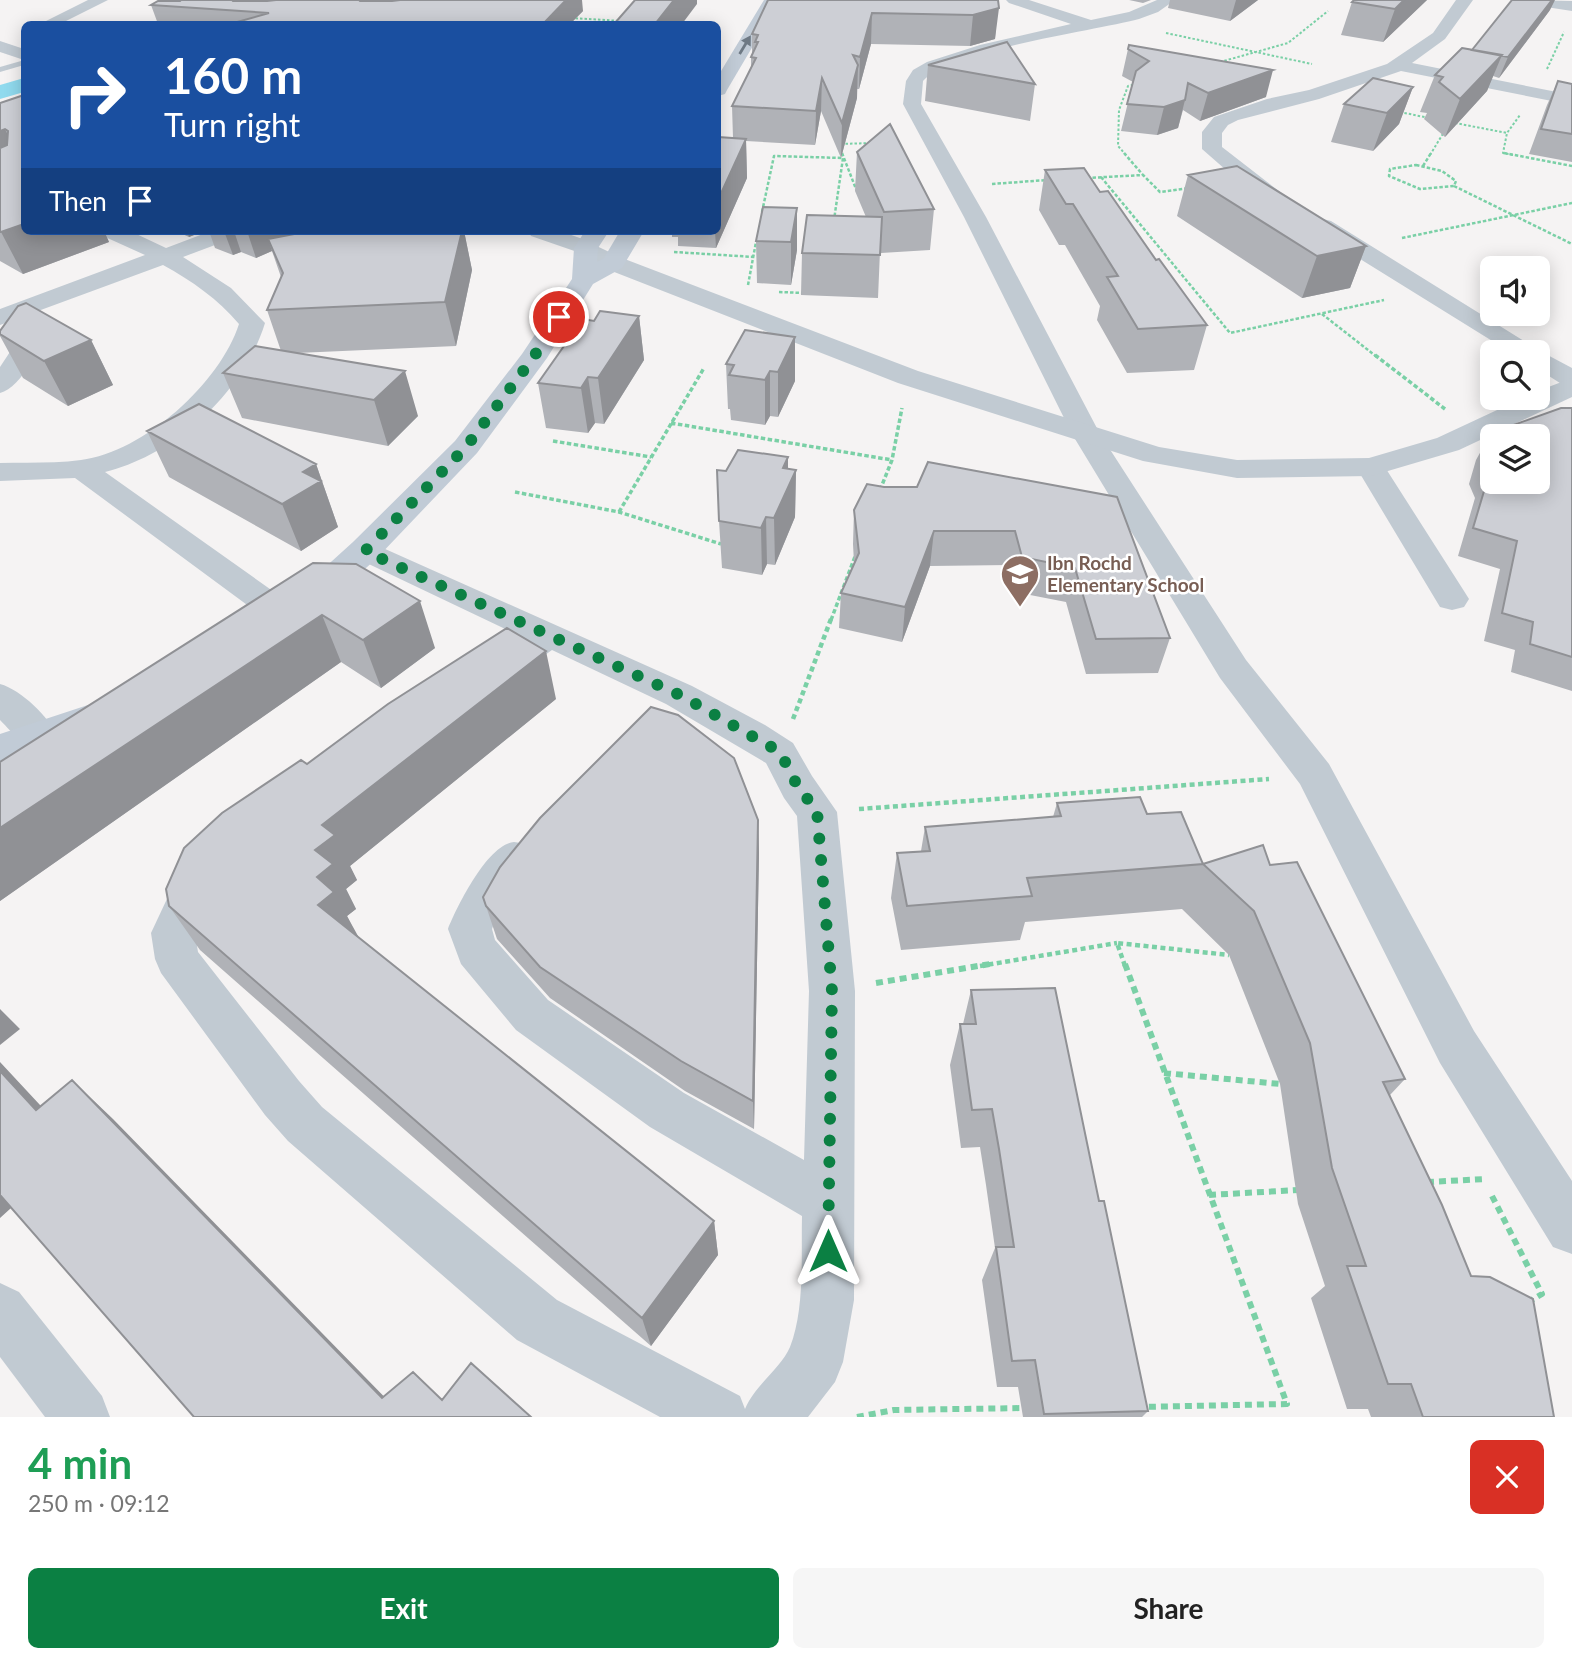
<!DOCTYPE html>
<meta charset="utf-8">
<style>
:root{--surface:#fff;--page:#f6f6f6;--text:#222;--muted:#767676;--accent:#0b8043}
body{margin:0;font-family:Lato,sans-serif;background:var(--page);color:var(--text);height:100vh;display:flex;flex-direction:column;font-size:26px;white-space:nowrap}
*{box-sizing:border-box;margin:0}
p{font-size:23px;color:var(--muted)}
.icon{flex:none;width:38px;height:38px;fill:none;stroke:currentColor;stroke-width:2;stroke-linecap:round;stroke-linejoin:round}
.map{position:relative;height:1417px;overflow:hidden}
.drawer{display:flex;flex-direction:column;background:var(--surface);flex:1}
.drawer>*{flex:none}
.hud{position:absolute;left:21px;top:21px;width:700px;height:214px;border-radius:10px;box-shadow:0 4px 18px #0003;background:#1a4fa0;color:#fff;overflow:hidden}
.tools{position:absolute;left:1480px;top:256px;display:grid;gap:14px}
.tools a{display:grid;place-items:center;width:70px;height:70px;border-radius:10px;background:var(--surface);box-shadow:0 4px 18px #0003;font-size:35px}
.pin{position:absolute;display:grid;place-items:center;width:60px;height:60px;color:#fff;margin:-30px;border:4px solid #fff;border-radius:50%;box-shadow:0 2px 7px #0007}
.me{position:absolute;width:77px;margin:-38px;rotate:0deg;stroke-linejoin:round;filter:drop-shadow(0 0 5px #0008)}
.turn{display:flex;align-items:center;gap:24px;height:147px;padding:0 28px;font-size:32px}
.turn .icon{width:91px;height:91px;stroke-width:2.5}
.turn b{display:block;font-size:49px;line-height:60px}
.then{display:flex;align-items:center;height:66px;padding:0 28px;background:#0003;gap:14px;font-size:26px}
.round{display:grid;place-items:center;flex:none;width:74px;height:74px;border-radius:10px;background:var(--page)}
.head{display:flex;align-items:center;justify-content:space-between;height:119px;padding:0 28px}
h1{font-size:42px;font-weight:700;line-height:52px;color:#1e9e55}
.button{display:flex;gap:14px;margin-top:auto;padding:14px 28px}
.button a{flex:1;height:80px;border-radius:10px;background:var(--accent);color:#fff;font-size:28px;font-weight:700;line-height:80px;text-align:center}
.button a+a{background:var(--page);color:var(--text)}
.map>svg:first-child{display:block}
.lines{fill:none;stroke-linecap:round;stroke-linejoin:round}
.canal{fill:#90daee;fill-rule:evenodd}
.path-far4{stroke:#7ad0a6;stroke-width:2;stroke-dasharray:2.5 2;stroke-linecap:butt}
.path-far3{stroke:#7ad0a6;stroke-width:2.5;stroke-dasharray:3.5 2;stroke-linecap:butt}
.path-far2{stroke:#7ad0a6;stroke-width:3.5;stroke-dasharray:4.5 2.5;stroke-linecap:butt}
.path-far1{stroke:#7ad0a6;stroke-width:4.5;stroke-dasharray:5 3.5;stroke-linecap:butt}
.path{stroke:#7ad0a6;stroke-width:6;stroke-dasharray:7 5;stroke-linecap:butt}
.service{fill:#c1cad2;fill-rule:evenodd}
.minor{fill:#c1cad2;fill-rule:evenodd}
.tertiary{fill:#c1cad2;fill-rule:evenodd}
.secondary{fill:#c1cbd6;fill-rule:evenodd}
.wall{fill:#b0b2b7}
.shaded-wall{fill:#909195}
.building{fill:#cdcfd5;stroke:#909195;stroke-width:2;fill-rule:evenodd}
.oneway{fill:#6e7984}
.route{stroke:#0b8043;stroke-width:12;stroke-dasharray:0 21.6}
.labels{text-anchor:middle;stroke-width:5;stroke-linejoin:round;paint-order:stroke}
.education-label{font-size:19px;font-weight:bold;fill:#785e54;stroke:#fff;text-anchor:start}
</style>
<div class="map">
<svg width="1572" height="1417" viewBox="0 0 1572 1417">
<rect width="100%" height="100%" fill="#f5f3f3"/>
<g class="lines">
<path class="canal" d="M24,78V92L0,99V85Z"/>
<path class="path-far4" d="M571,18L622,21
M1166,33L1312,64
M1220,62L1288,43L1328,11
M1547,69L1564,32
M1400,112L1429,118
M1455,123L1507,133
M841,144L870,143
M840,149L842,155
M1126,155L1118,146L1119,110L1128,86L1137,84
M1430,155L1444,132
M1513,155L1503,153L1507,133L1520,115"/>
<path class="path-far3" d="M842,153L856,189
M1124,153L1143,175
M1504,153L1572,166
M1416,165L1442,171L1456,181L1454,186L1420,189L1389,176L1390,169Z
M1423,166L1431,153
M1101,177L1230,333L1384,300
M1087,178L1143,175L1160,192L1189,188
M992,184L1047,180
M1454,186L1572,244
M762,212L774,156L843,158L834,220
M1402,238L1572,203
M674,252L754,257
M748,285L756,242
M779,292L805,293
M1322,314L1377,357"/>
<path class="path-far2" d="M1375,355L1445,409
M671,423L892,460
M553,441L651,457
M880,490L892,460L902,408
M515,492L619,512L721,544
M619,512L704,368
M831,620L856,554"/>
<path class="path-far1" d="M793,719L831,619
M859,809L1269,779
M980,966L1117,943
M1125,966L1117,943L1229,955"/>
<path class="path" d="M1125,964L1287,1404L1141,1407
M876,983L990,964
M1164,1073L1280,1084
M1427,1182L1485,1179
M1209,1195L1299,1190
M1492,1196L1542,1294L1530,1301
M857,1417L894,1410L1026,1408"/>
<path class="service" d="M21,61H24V65L0,72V67Z"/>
<path class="minor" d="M88,0H108L60,24H40Z
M1006,0H1029L1091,20L1129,12L1157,0H1175L1158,12L1139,19C1093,31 951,50 923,81L921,104L986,217L1100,434L1246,660L1329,764L1474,1031L1572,1181V1254L1553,1247L1440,1063L1300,784L1220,678L1072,434L964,217L903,104L906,81L913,70L927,62L980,45L1071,24L1009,3Z
M1456,0H1473L1445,39L1412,63L1572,95V105L1401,71L1319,99L1238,120L1228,125L1222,133V147L1284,195L1280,199L1273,201L1242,184L1202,149V132L1214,117L1267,99L1309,90L1387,64L1433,33Z
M1525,0L1572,1V11L1533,5Z
M0,41L24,49V60L0,52Z
M1323,219L1331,221L1540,351L1572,368V387L1563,385L1538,369V352H1510L1315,231L1312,226L1315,221Z
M100,231H130L166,248L211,231H242L239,236L183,257L231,288L265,323C244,392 175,455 105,472L301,611L306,619L301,627L289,631L277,627L75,478L0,481V463C27,462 55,464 81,460C144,452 220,383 239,324C218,299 192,281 163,265L0,325V309L145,255L103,236Z
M528,231H560L594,243L597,248L594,253L586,255L531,236Z
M42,315L51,317L54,322C43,342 22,388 0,393V367L33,317Z
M1371,458L1381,461L1464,591L1469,599L1464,607L1452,610L1440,607L1356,467L1361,461Z
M365,540L692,686L765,725L793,743L812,776L837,812L855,991L854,1300L843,1362L835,1382L808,1417H660L517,1340L288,1141L265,1115L161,973L155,959L151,933L181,869L202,859L217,864L223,876C209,904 192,918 198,952L299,1081L322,1107L557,1300L740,1396L745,1409C755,1385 781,1368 790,1347C805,1309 801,1256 802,1216L650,1127L516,1030L461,964L448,929C457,907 487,845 514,842C518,842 525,845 530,847L536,859L497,915L492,929L495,940L548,1000L684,1093L804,1160L809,991L797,816L784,798L766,763L666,704L552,650C530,665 506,690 479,682L474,673L479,664L522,637L354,557L349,550L354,543Z
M0,684C22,690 48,717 59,737L53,747C28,755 17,737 0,720Z
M0,1283L19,1292L102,1396L110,1417H45L0,1357Z"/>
<path class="tertiary" d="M586,241L622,258L918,371L1159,447L1237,460L1369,458L1437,438L1525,397H1538V391L1572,378V397L1459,450L1371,476L1237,478L1143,461L898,383L604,268L578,253L574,248L578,243Z"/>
<path class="secondary" d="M764,0H780L727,90L725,94L718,96V76Z
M585,231H609L598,248L597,262L604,258L620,231H644L622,268L593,284L547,358L477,453L377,558L324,606L312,610L300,606L295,598L300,590L353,542L455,441L522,354L572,279L574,248Z
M88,705L102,709L107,719L102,729L0,765V734Z"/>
</g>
<path class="wall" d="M768,0H998L995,39L970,46L871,44L859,89H857V98L841,158L821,111L815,145L746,141L747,178L716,248L678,246V237H672V231H718L733,138L732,106L751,67V57L752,54V34Z
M1129,0H1151L1143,3Z
M1170,0H1258L1230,21L1168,8Z
M1427,0L1383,42L1341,35L1352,2Z
M151,5L583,11L570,24H158Z
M1550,10L1499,78L1493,76L1487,91L1445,137L1424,119L1427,113L1420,112L1435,75L1472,50Z
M1128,49L1266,97L1200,121L1183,110L1178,128L1157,135L1121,131L1133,82L1122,76Z
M928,65L1035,84L1030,121L925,101Z
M1558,81L1572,84V162L1529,154L1547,105Z
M1413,87L1399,124L1373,151L1331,142L1344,104Z
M24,95V231H104L109,242L23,274L0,261V103Z
M857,152L934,209L930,250L881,253L880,251L878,298L801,295L802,253L866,217L855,191Z
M1045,170L1100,192L1156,260L1207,325L1194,370L1127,373L1097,320L1100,306L1065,245H1059L1039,210Z
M1188,175L1366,246L1350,288L1302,298L1177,216Z
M797,208V250L791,285L757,283L756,241Z
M176,231H204L189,237Z
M209,231H464L472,270L456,346L297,353L418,416L388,446L242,418L223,373L281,351L267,310L281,277L272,251L256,258L241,252L233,255L215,248Z
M639,316L644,360L604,424L595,423L588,433L546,428L538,383L594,321Z
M0,331L91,340L113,385L68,406L23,378L0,336Z
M795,337V381L778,417L770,416L765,425L731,420L730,409H728L726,364Z
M1572,408V691L1511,672L1515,650L1484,641L1500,569L1458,556L1475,498L1469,484L1476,460L1491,433Z
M147,431L316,464L338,527L301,551L169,477Z
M788,457V469L796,470L795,517L775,565L767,564L762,575L722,568L719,521L726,471Z
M884,487L1117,497L1170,638L1158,673L1086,674L1066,602L1015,592L1009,565L930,566L902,642L839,628L841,593L854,563L853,544L854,510Z
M313,563L435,648L381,688L341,662L0,901V762Z
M556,699L350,866L357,880L346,889L356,909L347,916L357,937L714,1221L718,1255L651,1346L200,950L169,906L307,764Z
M1057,803L1203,864L1270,865L1405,1079L1390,1095L1471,1276L1554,1417H1371L1368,1409H1347L1311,1298L1325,1286L1298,1204L1280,1084L1229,955L1182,909L1025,922L1020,940L901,950L891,898L897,853L921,851L925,827L1053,817Z
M758,820L759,853L754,1129L685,1091L550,998L497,939L486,906Z
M971,990L1099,1201L1148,1411L1142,1417H1023L1018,1387H997L982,1280L995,1248L986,1185L980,1147L961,1148L950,1065L960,1024H963Z"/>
<path class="shaded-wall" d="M231,0H348L268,13Z
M359,0H465L374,16Z
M566,0H582L583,11L570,24H543Z
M674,0H697V4L682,24H655Z
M1236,0H1258L1230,21Z
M1404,0H1427L1383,42L1395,9Z
M1552,0H1555L1550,10L1499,78L1508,57Z
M999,8L995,39L970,46L973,15Z
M872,13L871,44L859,89L860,57Z
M1502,55L1487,91L1445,137L1460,99Z
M858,65L857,98L841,158L842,123Z
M1273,70L1266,97L1200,121L1208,93Z
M822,78L821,111L815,145L816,111Z
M1413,87L1399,124L1373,151L1387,113Z
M1185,100L1178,128L1157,135L1164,107Z
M5,129L23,168L0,177V131Z
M746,139L747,178L716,248L715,231H718V200Z
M797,208V250L791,285V242Z
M24,224V231H104L109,242L23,274L1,232Z
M187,231H204L189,237Z
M224,231H234L241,252L233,255Z
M247,231H317L268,239L272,251L256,258Z
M462,231H464L472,270L456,346L445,302Z
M1366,246L1350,288L1302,298L1317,256Z
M639,316L644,360L604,424L598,378Z
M795,337V381L778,417V372Z
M91,340L113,385L68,406L44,361Z
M405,371L418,416L388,446L374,400Z
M770,371V416L765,425V380Z
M588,377L595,423L588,433L581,388Z
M788,457V486L796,470L795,517L775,565L774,518L783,468Z
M316,464L338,527L301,551L282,504L303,472Z
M766,517L767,564L762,575L761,528Z
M934,531L930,566L902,642L905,607Z
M420,601L435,648L381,688L363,640Z
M322,615L341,662L0,901V828Z
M546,651L556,699L350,866L357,880L346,889L356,909L347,916L358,936L342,949L318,905L317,877L315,850L322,825Z
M758,820L759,853L754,1129L753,1101Z
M0,1009L20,1029L0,1045Z
M0,1062L80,1148L36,1110L0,1071Z
M72,1080L113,1119L404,1417L382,1398Z
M0,1183L21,1199L0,1218Z
M714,1221L718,1255L651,1346L642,1318Z"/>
<path class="building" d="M181,0H232L233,1H267L276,0H359L360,1H392L400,0H566L543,24H230L269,13L151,5L158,1H180Z
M635,0H674L655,24H614Z
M768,0H998L999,8L973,15L872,13L860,57L853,55L858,65L842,123L822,78L816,111L732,106L756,58L751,57L758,42H755L758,35L752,34Z
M1354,0H1404L1395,9L1352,2Z
M1512,0H1552L1508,57L1472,50Z
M1007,42L1035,84L928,65Z
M1129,45L1273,70L1208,93L1188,83L1185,100L1164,107L1127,104L1136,71L1149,61L1128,49Z
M1462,48L1502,55L1460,99L1439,82L1443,77L1435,75Z
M1373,78L1413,87L1387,113L1344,104Z
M1558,81L1572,84V134L1541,129Z
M24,95V224L1,232H0V148L7,145L8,131L5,129L0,131V103Z
M890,124L934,209L884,212L857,152Z
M718,137L746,139L718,200Z
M1237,166L1366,246L1317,256L1188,175Z
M1084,168L1100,192L1108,191L1156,260L1159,259L1207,325L1138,329L1107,277L1118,276L1073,204H1066L1045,170Z
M763,207L797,208L791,242L756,241Z
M807,215L882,217L880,255L802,253Z
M310,231H462L445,302L267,310L283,273L268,239Z
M26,303L91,340L44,361L0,334V331L18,306Z
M600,311L639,316L598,378L588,377L581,388L538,383L583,319L594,321Z
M745,330L795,337L778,372L770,371L765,380L729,375L734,365L726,364Z
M255,346L405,371L374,400L223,373Z
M199,404L316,464L303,472L321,481L282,504L147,431Z
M1561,408H1572V657L1530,644L1533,622L1502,613L1517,541L1473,528L1490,471L1483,457L1491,433ZM1493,436H1538V481H1493Z
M738,450L788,457L783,468L796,470L774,518L766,517L761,528L719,521L717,470L726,471Z
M928,462L1117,497L1170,638L1096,639L1075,568L1022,557L1015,531H934L905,607L841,593L859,553L854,510L867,484L884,487H917Z
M313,563L356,564L420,601L363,640L322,615L0,828V762Z
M507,628L546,651L322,825L335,835L315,850L333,864L317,877L334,892L318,905L714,1221L642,1318L169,906L166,889L184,848L222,813L301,760L307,764L388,704Z
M651,707L678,715L734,758L758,820L753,1101L681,1061L540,967L486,906L483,897L500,867L540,818Z
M1140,797L1147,814L1181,812L1203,864L1027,878L1032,896L907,906L897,853L930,851L925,827L1061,816L1057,803Z
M1263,845L1270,865L1297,862L1405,1079L1383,1082L1442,1205L1471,1276L1490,1277L1533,1299L1554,1417H1423L1411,1384H1388L1347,1266H1366L1332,1168L1310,1043L1254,911L1203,864Z
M1055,988L1099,1201H1104L1148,1411L1044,1414L1035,1360L1012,1361L996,1247H1014L999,1149L992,1109L972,1110L960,1024H976L971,990Z
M0,1071L36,1110L72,1080L382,1398L413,1372L442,1400L471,1363L531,1417H194L0,1195Z"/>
<defs><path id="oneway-solid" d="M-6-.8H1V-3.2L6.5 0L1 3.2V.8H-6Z" transform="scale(1.75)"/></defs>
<use class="oneway" href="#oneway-solid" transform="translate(745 45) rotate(-59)"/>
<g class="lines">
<path class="route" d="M559,317L533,358L466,447L365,551L680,695L780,752L798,787L817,811L832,991L828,1251"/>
</g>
<defs>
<g id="school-pin" transform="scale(2.0125)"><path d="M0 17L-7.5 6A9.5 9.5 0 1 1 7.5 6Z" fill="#8d6e63" stroke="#fff"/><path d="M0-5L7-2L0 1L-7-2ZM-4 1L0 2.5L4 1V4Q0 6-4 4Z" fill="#fff"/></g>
</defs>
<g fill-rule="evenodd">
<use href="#school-pin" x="1020" y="574"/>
</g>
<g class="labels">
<g class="education-label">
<text x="1047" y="570">Ibn Rochd<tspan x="1047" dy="22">Elementary School</tspan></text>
</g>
</g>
</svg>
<div class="tools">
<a><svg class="icon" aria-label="sound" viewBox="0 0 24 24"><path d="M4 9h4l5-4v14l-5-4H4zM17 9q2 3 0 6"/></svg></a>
<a><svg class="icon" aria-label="search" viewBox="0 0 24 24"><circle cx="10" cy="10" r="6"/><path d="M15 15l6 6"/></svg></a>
<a><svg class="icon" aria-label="layers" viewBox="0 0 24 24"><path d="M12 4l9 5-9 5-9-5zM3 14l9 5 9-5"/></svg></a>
</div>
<div class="pin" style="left:559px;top:317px;background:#d93025"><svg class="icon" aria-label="arrive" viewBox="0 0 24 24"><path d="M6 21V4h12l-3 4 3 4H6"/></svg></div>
<svg class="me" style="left:828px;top:1251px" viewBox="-20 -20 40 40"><path d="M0-17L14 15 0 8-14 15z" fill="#0b8043" stroke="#fff" stroke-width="4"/></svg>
<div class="hud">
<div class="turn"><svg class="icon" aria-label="right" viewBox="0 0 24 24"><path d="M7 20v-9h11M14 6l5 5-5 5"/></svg><div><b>160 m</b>Turn right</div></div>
<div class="then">Then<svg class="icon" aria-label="arrive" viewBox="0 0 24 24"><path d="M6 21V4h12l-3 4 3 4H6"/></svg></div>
</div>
</div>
<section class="drawer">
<div class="head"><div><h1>4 min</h1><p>250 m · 09:12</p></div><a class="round" style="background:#d93025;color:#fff"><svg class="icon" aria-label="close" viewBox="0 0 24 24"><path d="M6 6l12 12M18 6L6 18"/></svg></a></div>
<div class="button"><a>Exit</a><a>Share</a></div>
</section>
